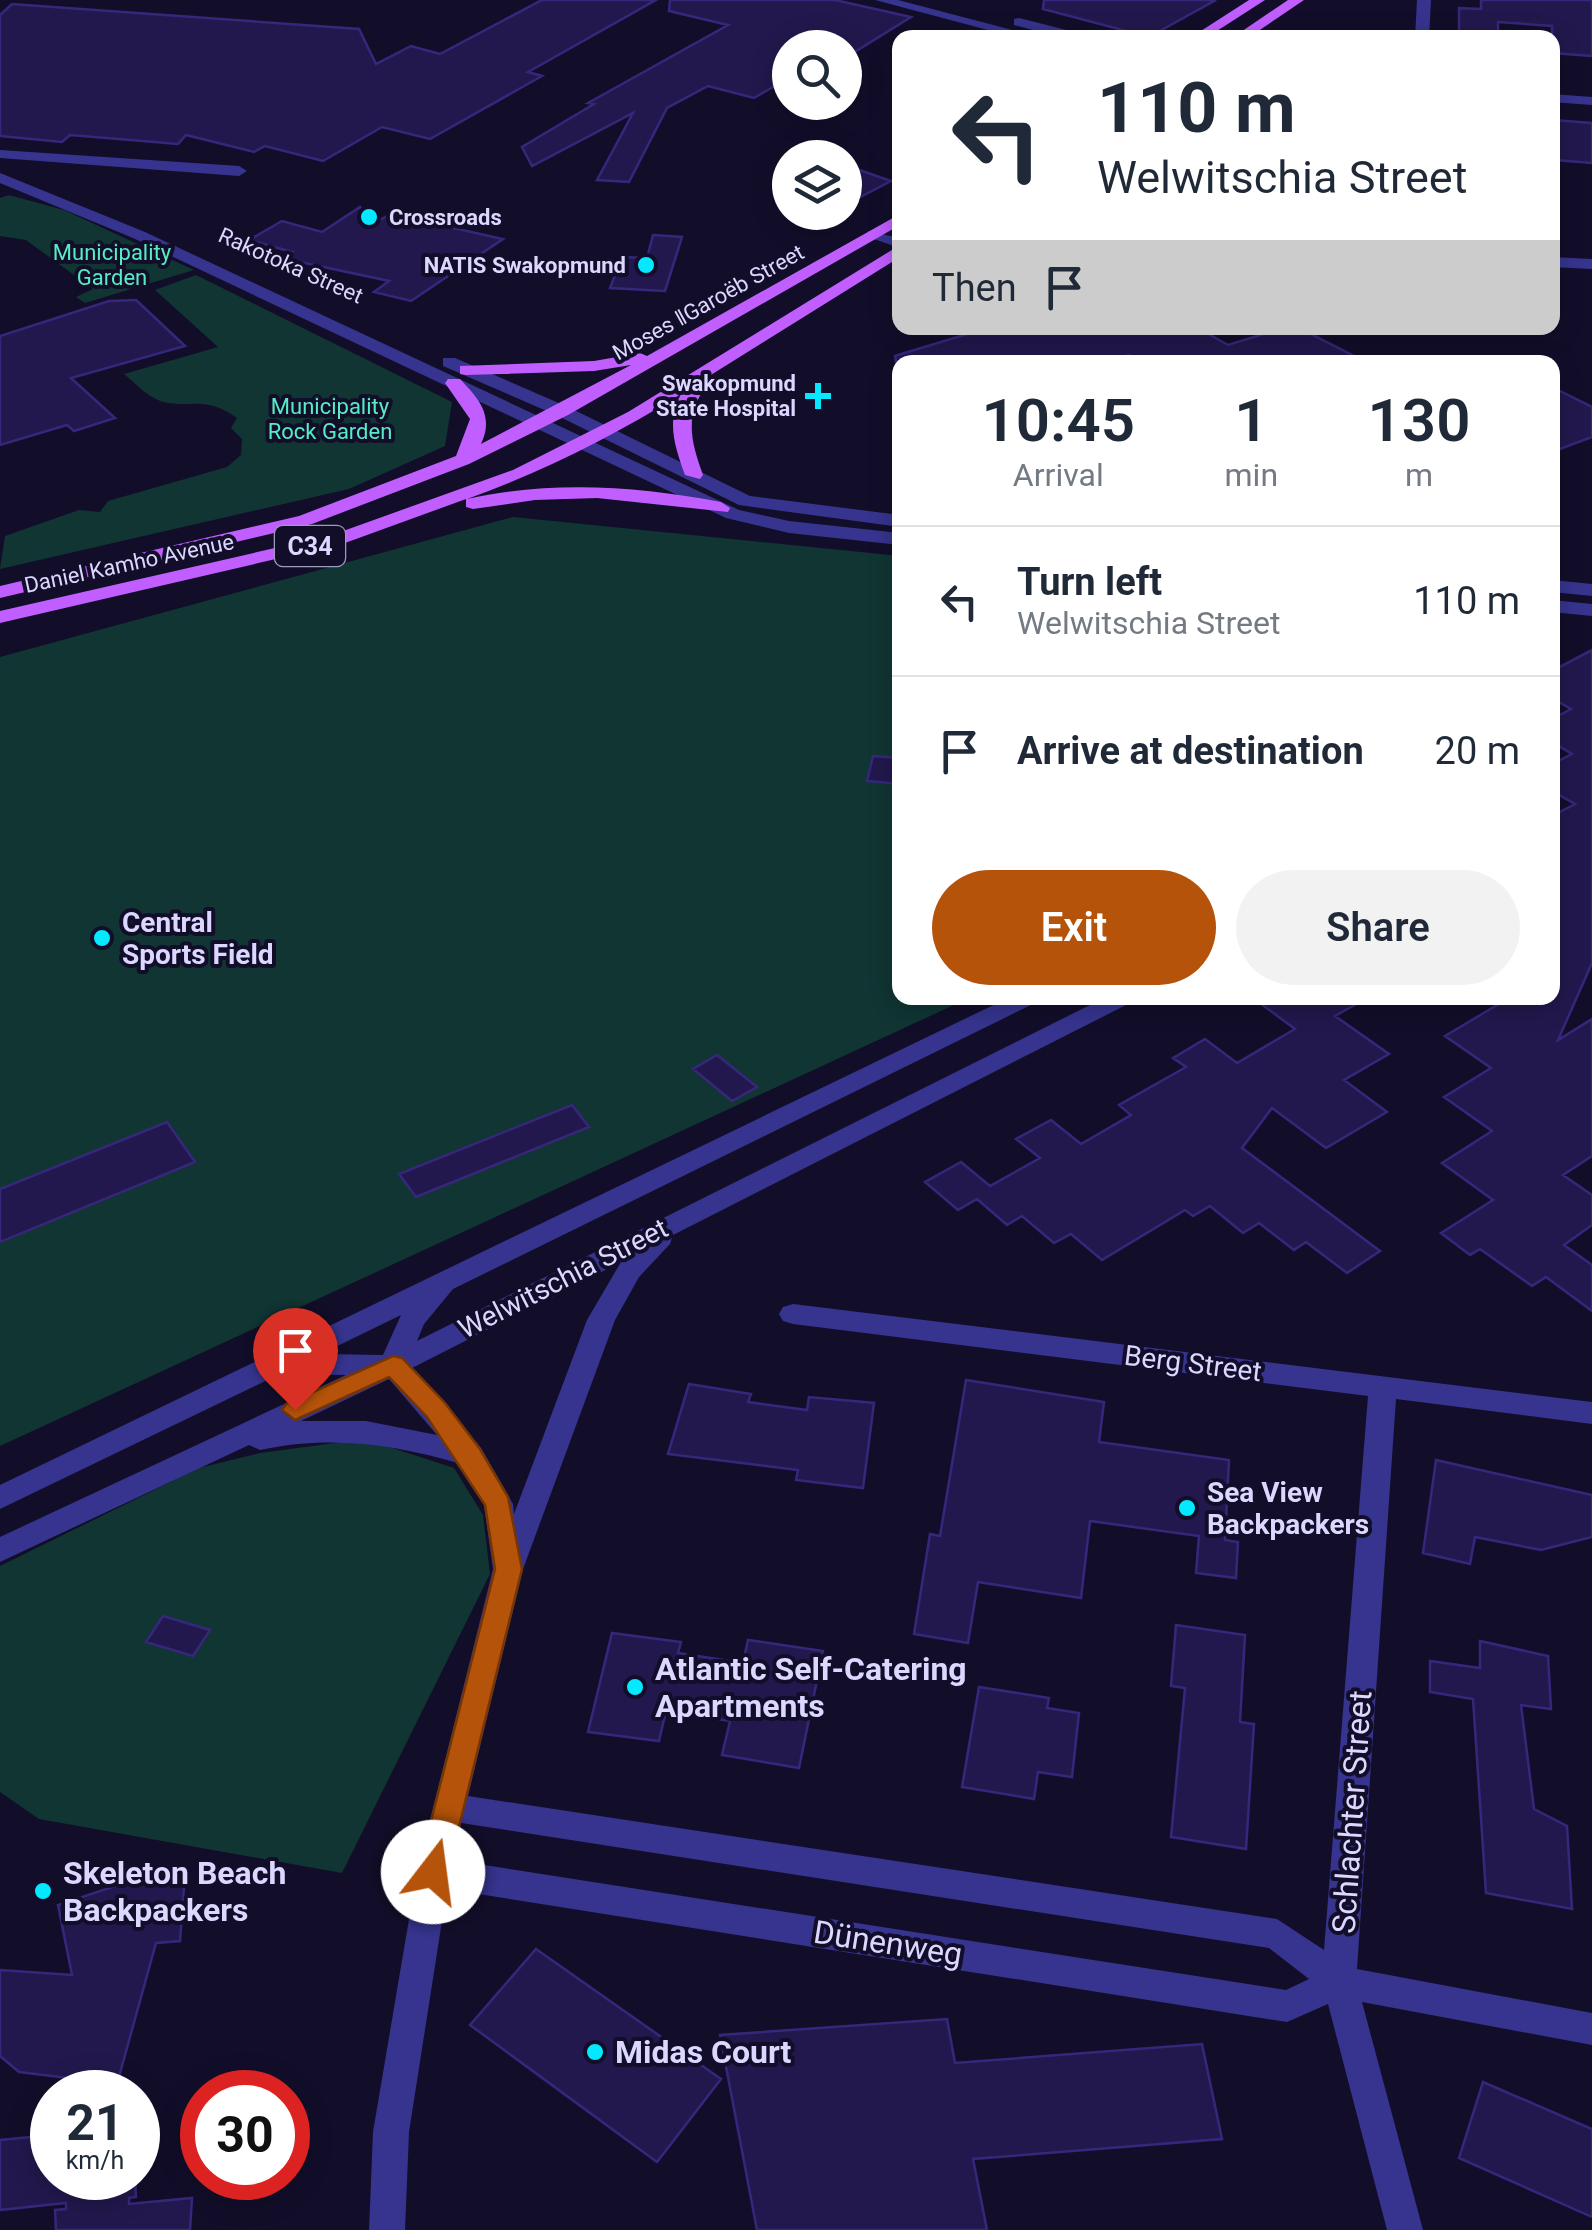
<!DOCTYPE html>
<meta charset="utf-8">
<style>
:root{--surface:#fff;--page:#f2f2f3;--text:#1f2937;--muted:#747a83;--line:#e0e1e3;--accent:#b45309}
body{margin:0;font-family:Roboto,sans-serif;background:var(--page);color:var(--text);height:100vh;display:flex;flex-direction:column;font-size:38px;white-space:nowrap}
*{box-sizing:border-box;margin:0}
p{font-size:32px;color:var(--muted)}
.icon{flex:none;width:55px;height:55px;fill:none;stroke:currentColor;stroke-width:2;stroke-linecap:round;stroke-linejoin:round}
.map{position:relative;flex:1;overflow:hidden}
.side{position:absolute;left:892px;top:355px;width:668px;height:650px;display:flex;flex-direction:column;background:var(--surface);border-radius:20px;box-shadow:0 5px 25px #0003}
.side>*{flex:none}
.guide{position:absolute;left:892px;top:30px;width:668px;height:305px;border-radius:20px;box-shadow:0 5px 25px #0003;background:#fff;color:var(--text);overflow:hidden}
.tools{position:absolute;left:772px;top:30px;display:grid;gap:20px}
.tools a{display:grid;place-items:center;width:90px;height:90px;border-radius:50%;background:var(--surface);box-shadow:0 5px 25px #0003;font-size:50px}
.speed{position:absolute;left:30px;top:2070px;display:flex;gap:20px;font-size:50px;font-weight:700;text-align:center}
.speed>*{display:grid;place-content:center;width:130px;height:130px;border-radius:50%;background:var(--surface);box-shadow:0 5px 25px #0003;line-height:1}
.speed small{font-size:25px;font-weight:400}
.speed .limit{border:15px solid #d22;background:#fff;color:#111}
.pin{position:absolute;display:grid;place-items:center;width:85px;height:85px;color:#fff;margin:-102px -42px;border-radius:50% 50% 50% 0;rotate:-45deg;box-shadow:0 0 10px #0007}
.pin .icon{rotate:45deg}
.me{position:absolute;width:110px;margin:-55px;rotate:15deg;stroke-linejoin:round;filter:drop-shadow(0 0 8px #0008)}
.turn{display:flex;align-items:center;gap:35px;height:210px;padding:0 40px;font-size:45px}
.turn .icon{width:130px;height:130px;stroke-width:2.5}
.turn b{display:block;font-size:70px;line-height:85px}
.then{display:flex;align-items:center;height:95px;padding:0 40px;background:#0003;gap:20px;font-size:38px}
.eta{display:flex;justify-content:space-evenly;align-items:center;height:170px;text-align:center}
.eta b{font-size:60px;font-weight:600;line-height:70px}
.action{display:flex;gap:20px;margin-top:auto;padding:20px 40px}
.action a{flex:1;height:115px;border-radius:60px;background:var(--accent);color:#fff;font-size:40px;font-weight:600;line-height:115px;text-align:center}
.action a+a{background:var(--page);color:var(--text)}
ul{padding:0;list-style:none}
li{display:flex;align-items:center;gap:30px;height:150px;padding:0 40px;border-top:2px solid var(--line)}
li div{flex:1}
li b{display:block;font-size:38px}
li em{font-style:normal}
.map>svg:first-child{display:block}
.green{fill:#103533}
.building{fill:#22184d;stroke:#37277c;stroke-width:2.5}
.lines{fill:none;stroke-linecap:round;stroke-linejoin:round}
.minor{fill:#36348e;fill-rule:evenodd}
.major{fill:#c15eff;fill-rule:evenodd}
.route{fill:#b45309;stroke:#753606;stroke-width:2.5}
.poi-dot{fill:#03e9ff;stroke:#120e2a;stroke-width:4}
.labels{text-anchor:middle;stroke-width:8;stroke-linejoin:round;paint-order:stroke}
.far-poi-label{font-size:22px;font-weight:bold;fill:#dbd7ff;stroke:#120e2a;text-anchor:end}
.far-park-label{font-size:22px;fill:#56ecc5;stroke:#120e2a}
.far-street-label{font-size:22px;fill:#dbd7ff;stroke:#120e2a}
.shield{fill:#120e2a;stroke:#9f9bbf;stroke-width:2.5}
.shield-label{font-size:25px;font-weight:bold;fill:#dbd7ff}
.poi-label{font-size:28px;font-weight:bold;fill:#dbd7ff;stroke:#120e2a;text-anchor:start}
.street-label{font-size:28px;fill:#dbd7ff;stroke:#120e2a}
.near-poi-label{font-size:32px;font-weight:bold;fill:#dbd7ff;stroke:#120e2a;text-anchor:start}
.near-street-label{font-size:32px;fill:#dbd7ff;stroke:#120e2a}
</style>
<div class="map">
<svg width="1592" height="2230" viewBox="0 0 1592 2230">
<rect width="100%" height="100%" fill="#120e2a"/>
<path class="green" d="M9,195L64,210L194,270L85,303L76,297L93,289L26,240L0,236V198Z
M196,275L452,402L445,446L349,489L0,569L5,536L79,510L100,512L108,501L227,467L241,455L242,439L231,428L237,418C203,393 185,411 158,400C146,395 134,382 124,374L218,347L155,290Z
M513,517L900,556V998H969L0,1446V657Z
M365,1439L454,1468L483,1515L490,1574L342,1873L39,1819L0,1792V1566L199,1468L260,1453Z"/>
<path class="building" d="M542,0H656L528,72L542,76L430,139L382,127L323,161L265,146L254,152L186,135L178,144L70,135L62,142L0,136V15L12,4L359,29L376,64L411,46L440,54Z
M670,0H835L911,17L845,58V48H790V77L754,98L708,86L667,108L629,182L597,180L633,113L532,166L522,147L594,104L588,103L728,25L669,11Z
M1044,0H1216L1149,37L1043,9Z
M1481,0H1592V56L1552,53V26L1498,22V38H1459V8L1481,9Z
M1553,120L1592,123V163L1555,160Z
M845,165L891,181L845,205Z
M360,207L372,224L391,214L503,239L411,301L374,292L389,281L281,258L292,252L249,240L282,221L322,232Z
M653,235L682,237L665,291L610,288L622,257L647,258Z
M136,300L185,346L71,378L115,418L74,431L67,425L0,445V336L109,301Z
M987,328H1198L1228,345L1283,328L1303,330L1366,362H1141L1129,355L1107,362H896L895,356Z
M1552,387L1592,407V437L1552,452Z
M1592,650V963L1558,1040L1592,1019V1156L1563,1175L1592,1195V1225L1564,1245L1592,1265V1311L1546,1277L1532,1286L1480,1249L1470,1255L1441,1233L1493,1200L1442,1163L1492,1131L1444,1097L1491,1068L1445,1036L1509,998H1552V816L1575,804L1552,791V764L1572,754L1552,742V719L1571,709L1552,698V671Z
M873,756L900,758V784L867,781Z
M1253,998H1367L1335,1016L1389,1054L1344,1080L1387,1112L1326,1148L1272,1108L1242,1148L1380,1251L1347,1273L1306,1242L1294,1250L1259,1223L1243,1233L1210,1206L1193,1216L1185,1210L1102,1260L1071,1234L1054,1243L1022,1216L1007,1225L977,1199L958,1210L925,1182L961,1162L990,1186L1040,1158L1016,1139L1051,1120L1081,1144L1131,1115L1119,1105L1186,1067L1173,1058L1205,1039L1237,1063L1295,1029Z
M717,1055L757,1087L732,1101L693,1069Z
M572,1105L589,1127L416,1197L399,1174Z
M167,1122L195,1162L0,1242V1189Z
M966,1380L1104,1402L1099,1442L1229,1460L1225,1540L1238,1542L1236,1578L1196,1573L1199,1536L1090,1521L1081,1598L978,1582L968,1643L914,1634L930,1534L940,1536Z
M689,1384L751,1394L748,1402L807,1410L809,1397L874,1403L863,1488L796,1480L798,1470L668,1454Z
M1436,1460L1592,1495V1537L1541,1550L1475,1537L1470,1564L1423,1553Z
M163,1616L210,1630L193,1656L146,1642Z
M1176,1625L1245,1635L1240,1722L1254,1724L1246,1849L1171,1837L1185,1688L1171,1686Z
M612,1633L681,1642L678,1653L743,1663L748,1640L823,1651L799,1768L722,1755L730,1721L666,1711L659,1741L588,1732Z
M1480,1641L1548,1656L1551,1709L1521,1705L1534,1809L1567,1826L1572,1909L1486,1893L1473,1699L1430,1692V1661L1480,1668Z
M979,1687L1049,1698L1047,1708L1079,1713L1072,1777L1038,1772L1034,1799L962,1787Z
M185,1874L180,1941L156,1943L117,2084L19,2072L0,2056V1970L72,1975L58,1905L139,1878Z
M536,1949L721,2079L657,2162L470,2025Z
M947,2019L955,2063L1202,2044L1222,2139L973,2159L987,2230H757L720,2035Z
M1483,2082L1592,2129V2217L1459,2158Z
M52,2135V2178H135L136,2197L129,2198V2204L192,2198L190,2230H56L55,2210L66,2209V2203L0,2210V2140Z"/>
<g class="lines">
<path class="minor" d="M875,0H898L1043,38H1018Z
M1417,0H1431L1429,38H1415Z
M1019,18L1086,35L1087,38H1063L1014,25V19Z
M1552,94L1592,97V105L1552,102Z
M0,150L239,166L247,171L239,176L0,158Z
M0,173L145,232L739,510L789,521L900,533V545L789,533L726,518L133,238L0,183Z
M868,231L900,238V248L868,237Z
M1552,257L1592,259V269L1552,267Z
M443,358H455L568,407L750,496L900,515V527L739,505L556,415L443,366Z
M1552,580L1592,584V596L1552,592Z
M1552,600L1592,604V616L1552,612Z
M1008,998H1039L1035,1003L453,1289L424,1324L417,1341L1104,998H1134L1130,1003L673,1235L670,1244L639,1277L615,1320L523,1569L468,1796L1277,1919L1324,1950L1368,1396L793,1324L783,1321L779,1314L783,1307L793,1304L1592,1402V1424L1396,1399L1357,1969L1592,2013V2045L1362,2002L1423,2230H1387L1328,2004L1287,2022L447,1889L409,2132L405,2230H369L373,2132L417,1872L493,1569L484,1505L461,1464C393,1444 330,1435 260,1450L249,1445L0,1562V1537L346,1375L280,1374L0,1509V1485ZM621,1262L587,1320L514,1514L513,1504L481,1448L412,1368ZM401,1315L383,1355L321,1354ZM389,1379L437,1435L366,1421H301ZM461,1823L1269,1948L1309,1979L1286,1990L452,1860Z"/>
<path class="major" d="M1249,0H1265L1206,38H1190Z
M1288,0H1304L1248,38H1232Z
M900,214V225L568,415L469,464L312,524L0,598V586L299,516L456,456L470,419L445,383L448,379H460C480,400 494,416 481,444L631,365L594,371L466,375L460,374V366L594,361L640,353L647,356Z
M900,245V257L706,378L709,382C684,414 690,439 703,475L700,479L685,475C675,447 666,422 681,394C614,436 542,472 467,499C551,480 638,486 721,502L730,508L728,512L597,498L535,500L473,509L466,507V499L345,543L0,623V611L332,535L513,470L628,412Z"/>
</g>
<path class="route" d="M393,1356L402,1358L445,1403L480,1449L508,1497L522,1569L448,1872L444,1881L433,1885L422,1881L418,1872L495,1569L485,1505L427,1417L389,1377L295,1420L282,1410L286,1404Z"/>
<g class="poi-dot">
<circle cx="369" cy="217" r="10"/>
<circle cx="646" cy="265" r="10"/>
<path d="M813 381h10v10h10v10h-10v10h-10v-10h-10v-10h10z"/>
<circle cx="102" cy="938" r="10"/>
<circle cx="1187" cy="1508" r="10"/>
<circle cx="635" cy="1687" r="10"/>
<circle cx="43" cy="1891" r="10"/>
<circle cx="595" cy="2052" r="10"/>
</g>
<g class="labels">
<g class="far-poi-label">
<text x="389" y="225" text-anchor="start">Crossroads</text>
<text x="626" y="273">NATIS Swakopmund</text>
<text x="796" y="391">Swakopmund<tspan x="796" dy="25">State Hospital</tspan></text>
</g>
<g class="far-park-label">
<text x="112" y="260">Municipality<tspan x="112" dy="25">Garden</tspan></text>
<text x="330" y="414">Municipality<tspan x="330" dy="25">Rock Garden</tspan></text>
</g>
<g class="far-street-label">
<text transform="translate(291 265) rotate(24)" y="8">Rakotoka Street</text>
<text transform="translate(708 302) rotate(-29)" y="8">Moses ǁGaroëb Street</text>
<text transform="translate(129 563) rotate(-12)" y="8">Daniel Kamho Avenue</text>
</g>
<rect class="shield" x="275" y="526" width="70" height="40" rx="8"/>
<g class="shield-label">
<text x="310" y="555">C34</text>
</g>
<g class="poi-label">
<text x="122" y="932">Central<tspan x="122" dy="32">Sports Field</tspan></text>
<text x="1207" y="1502">Sea View<tspan x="1207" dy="32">Backpackers</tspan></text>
</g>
<g class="street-label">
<text transform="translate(563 1278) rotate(-27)" y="10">Welwitschia Street</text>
<text transform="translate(1193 1363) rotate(7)" y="10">Berg Street</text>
</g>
<g class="near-poi-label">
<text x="655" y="1680">Atlantic Self-Catering<tspan x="655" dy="37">Apartments</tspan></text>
<text x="63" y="1884">Skeleton Beach<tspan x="63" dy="37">Backpackers</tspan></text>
<text x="615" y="2063">Midas Court</text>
</g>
<g class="near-street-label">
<text transform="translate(1352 1812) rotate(-86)" y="11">Schlachter Street</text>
<text transform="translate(888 1943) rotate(9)" y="11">Dünenweg</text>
</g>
</g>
</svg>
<div class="tools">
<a><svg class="icon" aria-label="search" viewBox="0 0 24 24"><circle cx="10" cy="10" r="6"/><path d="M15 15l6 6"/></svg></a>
<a><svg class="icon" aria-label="layers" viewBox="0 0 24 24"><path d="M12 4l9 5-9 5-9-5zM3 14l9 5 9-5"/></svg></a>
</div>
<div class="speed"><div>21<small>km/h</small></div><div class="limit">30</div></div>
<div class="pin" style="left:295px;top:1410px;background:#d93025"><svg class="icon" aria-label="arrive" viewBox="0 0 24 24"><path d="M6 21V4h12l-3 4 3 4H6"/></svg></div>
<svg class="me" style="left:433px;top:1872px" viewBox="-20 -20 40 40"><circle r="19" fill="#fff"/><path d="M0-13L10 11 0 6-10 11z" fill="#b45309"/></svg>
<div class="guide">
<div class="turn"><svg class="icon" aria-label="left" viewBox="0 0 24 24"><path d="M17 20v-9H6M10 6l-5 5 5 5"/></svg><div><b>110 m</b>Welwitschia Street</div></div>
<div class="then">Then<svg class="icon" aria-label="arrive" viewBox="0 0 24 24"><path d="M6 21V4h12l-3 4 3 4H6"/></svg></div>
</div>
<section class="side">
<div class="eta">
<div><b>10:45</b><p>Arrival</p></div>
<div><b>1</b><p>min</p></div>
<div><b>130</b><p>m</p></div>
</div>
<ul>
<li><svg class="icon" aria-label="left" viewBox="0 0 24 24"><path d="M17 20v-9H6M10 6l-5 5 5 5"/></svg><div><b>Turn left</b><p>Welwitschia Street</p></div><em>110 m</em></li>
<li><svg class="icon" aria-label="arrive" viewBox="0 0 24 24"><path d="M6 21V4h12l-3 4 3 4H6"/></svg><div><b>Arrive at destination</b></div><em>20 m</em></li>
</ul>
<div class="action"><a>Exit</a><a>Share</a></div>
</section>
</div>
